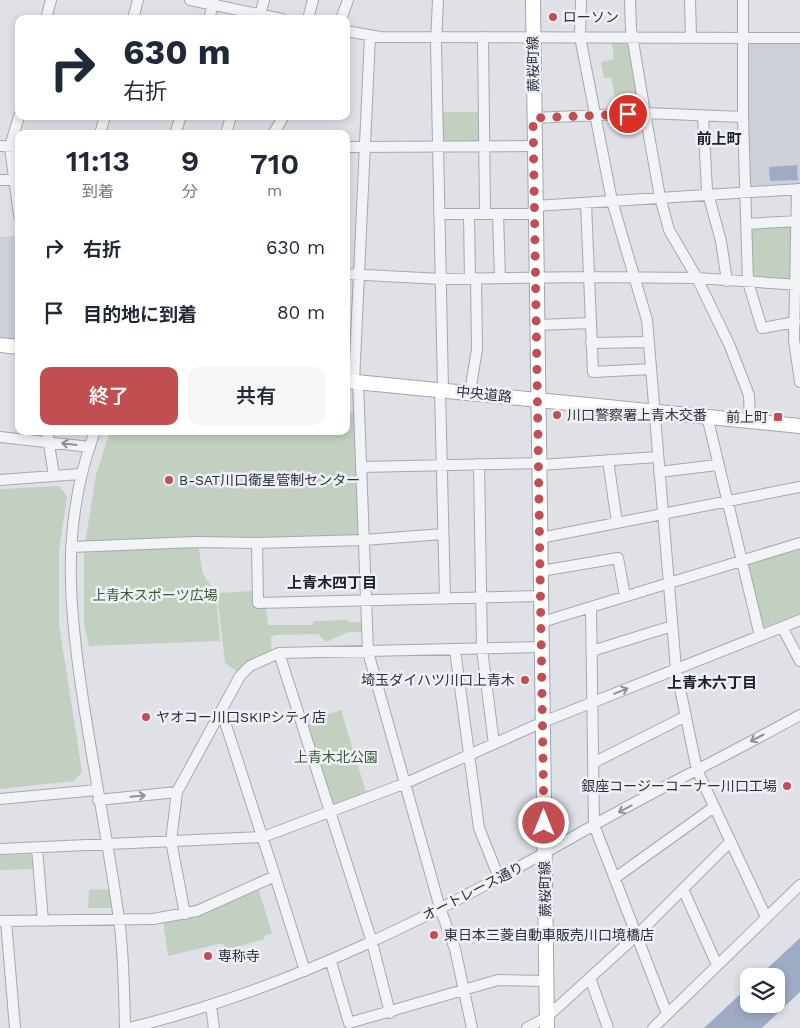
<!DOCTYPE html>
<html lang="ja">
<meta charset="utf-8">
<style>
:root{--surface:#fff;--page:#f6f6f7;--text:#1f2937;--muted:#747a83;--accent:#c14f51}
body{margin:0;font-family:"Work Sans","Noto Sans JP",sans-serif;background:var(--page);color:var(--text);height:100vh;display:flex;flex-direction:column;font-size:19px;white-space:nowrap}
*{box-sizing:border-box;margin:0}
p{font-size:16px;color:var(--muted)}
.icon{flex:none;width:28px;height:28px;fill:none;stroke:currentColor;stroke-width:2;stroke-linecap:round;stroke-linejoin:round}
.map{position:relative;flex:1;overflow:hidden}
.details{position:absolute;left:15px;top:130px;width:335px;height:305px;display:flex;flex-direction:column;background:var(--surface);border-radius:10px;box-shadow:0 2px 8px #0003}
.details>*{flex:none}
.banner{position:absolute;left:15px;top:15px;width:335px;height:105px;border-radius:10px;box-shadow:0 2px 8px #0003;background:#fff;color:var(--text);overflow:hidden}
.controls{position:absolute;left:740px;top:968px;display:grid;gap:10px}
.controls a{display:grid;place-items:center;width:45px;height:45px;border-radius:10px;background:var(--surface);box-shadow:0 2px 8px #0003;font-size:25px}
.pin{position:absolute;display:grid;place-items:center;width:42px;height:42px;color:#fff;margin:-21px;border:2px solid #fff;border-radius:50%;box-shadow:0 1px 5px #0007}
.me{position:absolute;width:55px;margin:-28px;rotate:0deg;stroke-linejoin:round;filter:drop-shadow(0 0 4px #0008)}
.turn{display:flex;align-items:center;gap:18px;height:105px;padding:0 25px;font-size:22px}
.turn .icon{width:65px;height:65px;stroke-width:2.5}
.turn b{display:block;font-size:35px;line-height:42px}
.eta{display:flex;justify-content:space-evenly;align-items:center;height:85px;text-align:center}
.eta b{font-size:30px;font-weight:600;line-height:35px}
.cta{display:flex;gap:10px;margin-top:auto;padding:10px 25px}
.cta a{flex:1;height:58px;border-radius:10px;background:var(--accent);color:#fff;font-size:20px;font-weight:600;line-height:58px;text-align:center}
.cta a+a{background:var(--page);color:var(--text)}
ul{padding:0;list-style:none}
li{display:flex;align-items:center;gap:15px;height:65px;padding:0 25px}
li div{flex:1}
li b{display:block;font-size:19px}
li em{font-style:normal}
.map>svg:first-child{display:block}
.built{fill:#ced0d9}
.green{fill:#c3d0c1}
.water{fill:#9eabc4}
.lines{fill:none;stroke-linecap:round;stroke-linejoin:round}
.minor-casing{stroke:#a5a8b1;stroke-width:12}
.major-casing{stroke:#a0a5b2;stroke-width:16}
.minor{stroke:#f2f3f6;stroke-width:10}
.major{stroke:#fff;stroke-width:14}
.oneway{stroke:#8e909a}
.route{stroke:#c14f51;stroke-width:9;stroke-dasharray:0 16.2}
.poi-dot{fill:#c14f51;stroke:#eff0f5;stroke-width:2}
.labels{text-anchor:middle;stroke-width:5;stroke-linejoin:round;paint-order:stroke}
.poi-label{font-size:14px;fill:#2a2e3d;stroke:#eff0f5;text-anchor:start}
.street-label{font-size:14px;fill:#2a2e3d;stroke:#eff0f5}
.park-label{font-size:14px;fill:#3a5738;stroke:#eff0f5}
.neighbourhood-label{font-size:15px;font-weight:bold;fill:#1c1f2e;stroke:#eff0f5}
</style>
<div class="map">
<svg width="800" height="1028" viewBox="0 0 800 1028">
<rect width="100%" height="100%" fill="#dfe1e7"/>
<path class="built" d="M749,42H800V185L752,188L749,184L747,46Z
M17,236L19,251V341L0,339V237Z"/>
<path class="green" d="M625,41L629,45L639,96L616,101L611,78H604L601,62L614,59L612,42Z
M443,112H481V138L477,142H447L443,139Z
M792,223L791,281L753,279L751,226Z
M346,412H355L359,532L355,537L85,544L96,475L110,431H346Z
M59,486L67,496L59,551V624L82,772L74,781L0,789V489Z
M198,545L203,574L216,593L220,641L89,646L84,624V549Z
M800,548V614L763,628L761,625L747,568L749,563Z
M254,591L255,607H266L268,625H312L314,621L348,620L349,622H363V632H348L326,642L318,634L274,635L271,638L272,653L264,654L238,672L225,663L217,593Z
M341,710L366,792L334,804L331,802L306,721Z
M35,854V869L0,870V855Z
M258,888L272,933L264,936L265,939L225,950L223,943L168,956L163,921Z
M110,889L113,908H88L89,890Z"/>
<path class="water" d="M797,165L798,180L770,181L769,167Z
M800,938V992L762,1028H704L749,986V1004H776V976H759Z"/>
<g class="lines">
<g class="minor-casing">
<path id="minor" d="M190,0L282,19
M438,0L436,44L443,390
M581,0L580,37L612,201L647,320L676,669L697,770L766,917
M630,0L631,29L645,113L660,197L669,230L697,278L729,344L749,395L750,421
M690,0L691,37
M743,0V117L748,282L762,328L795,322
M46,19L51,0
M133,19L138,0
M209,19L214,0
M259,19L264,0
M308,19L313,0
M341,19L348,0
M346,31L380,37L800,38
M483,37L485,214
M703,116L707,190L721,241L727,281
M533,118L645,113L743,117
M100,134L105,116
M175,134L181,116
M226,134L231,116
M273,134L284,116
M0,146L19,147
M346,147L534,146
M0,180H14
M797,189L794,340L800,382
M586,203L593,372L651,369
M535,206L800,189
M439,214H535
M469,214L470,279
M498,214L500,278
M19,215L10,147L19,116
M746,224L797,221
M346,274L441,279L589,277L697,278L800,285
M537,325L591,323
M591,343L649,342
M354,382L370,36
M358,382L368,652L440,908L455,949L472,1028
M440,390L445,599
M470,392L477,349L476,278
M707,416L760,636
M47,431L54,476
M95,431C60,525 69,610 84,706C95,777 109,848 119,919C124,955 124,992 125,1028
M0,437L90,447
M608,460L617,523
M479,464L482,649L494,744
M540,465L657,457
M361,467L539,463
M659,472L717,465
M0,480L80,474
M443,534L364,540L257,543L258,603L541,596
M540,538L800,487
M71,547L196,542L257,543
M541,571L618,558L625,596
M591,607L594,825L667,1014
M542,622L800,543
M782,627L800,661
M455,650L479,828L499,878
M592,651L672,626
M279,653L372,942L390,1013
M595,762L686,716
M0,799L97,790
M98,800L177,792
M37,848L43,921
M0,849L263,837L406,783L543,722L800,620
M275,876L305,971
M615,878L714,807
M683,889L717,965
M185,914L171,841L177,792L240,676L250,666L279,653L542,647
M0,921L153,919L197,911L275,876L224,719L220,712
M6,921L15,1028
M331,962L349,1023L498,980L546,981
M590,978L608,1028
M211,1006L214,1028
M129,1028C295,988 447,909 594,825C661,787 732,753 800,715
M527,1028L547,1017L638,934L730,842
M653,1028L800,885"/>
</g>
<g class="major-casing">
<path id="major" d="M533,0L547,1028
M0,345L19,347
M346,381L800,426"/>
</g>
<use href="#minor" class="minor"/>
<use href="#major" class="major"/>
</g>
<defs><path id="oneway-shaft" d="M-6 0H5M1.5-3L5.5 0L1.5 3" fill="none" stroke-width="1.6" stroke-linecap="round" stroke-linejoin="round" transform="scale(1.25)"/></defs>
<g class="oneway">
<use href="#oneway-shaft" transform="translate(69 444) rotate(-173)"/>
<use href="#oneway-shaft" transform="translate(621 691) rotate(-22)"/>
<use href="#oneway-shaft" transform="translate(757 738) rotate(152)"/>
<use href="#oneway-shaft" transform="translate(138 796) rotate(-5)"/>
<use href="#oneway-shaft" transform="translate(625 809) rotate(152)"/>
</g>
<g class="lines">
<path class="route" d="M544,823L533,118L628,114"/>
</g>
<g class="poi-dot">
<circle cx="553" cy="17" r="5"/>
<circle cx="557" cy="415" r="5"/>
<rect x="773" y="412" width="10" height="10" rx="2.5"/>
<circle cx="169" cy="480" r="5"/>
<circle cx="525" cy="680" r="5"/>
<circle cx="146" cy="717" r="5"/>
<circle cx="787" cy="786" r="5"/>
<circle cx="434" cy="935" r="5"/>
<circle cx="208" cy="956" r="5"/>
</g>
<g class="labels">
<g class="poi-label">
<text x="563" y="22">ローソン</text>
<text x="567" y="420">川口警察署上青木交番</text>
<text x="768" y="422" text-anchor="end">前上町</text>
<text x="179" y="485">B-SAT川口衛星管制センター</text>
<text x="515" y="685" text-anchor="end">埼玉ダイハツ川口上青木</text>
<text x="156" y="722">ヤオコー川口SKIPシティ店</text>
<text x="777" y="791" text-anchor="end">銀座コージーコーナー川口工場</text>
<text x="444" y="940">東日本三菱自動車販売川口境橋店</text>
<text x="218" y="961">専称寺</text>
</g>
<g class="street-label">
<text transform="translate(533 64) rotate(-91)" y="5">蕨桜町線</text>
<text transform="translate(484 394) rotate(6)" y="5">中央道路</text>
<text transform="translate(545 889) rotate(-91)" y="5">蕨桜町線</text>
<text transform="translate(473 891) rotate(-27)" y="5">オートレース通り</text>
</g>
<g class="park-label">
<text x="155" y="600">上青木スポーツ広場</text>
<text x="336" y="762">上青木北公園</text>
</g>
<g class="neighbourhood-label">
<text x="719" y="144">前上町</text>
<text x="332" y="588">上青木四丁目</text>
<text x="712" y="688">上青木六丁目</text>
</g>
</g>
</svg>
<div class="controls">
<a><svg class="icon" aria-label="layers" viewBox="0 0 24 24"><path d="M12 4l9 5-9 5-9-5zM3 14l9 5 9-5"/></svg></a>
</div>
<div class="pin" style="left:628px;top:114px;background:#d93025"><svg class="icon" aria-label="arrive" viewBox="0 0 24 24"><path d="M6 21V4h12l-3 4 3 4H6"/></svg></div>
<svg class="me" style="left:544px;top:823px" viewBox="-20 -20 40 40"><circle r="17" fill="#c14f51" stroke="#fff" stroke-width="3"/><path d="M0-11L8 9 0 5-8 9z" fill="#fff"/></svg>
<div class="banner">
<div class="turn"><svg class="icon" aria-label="right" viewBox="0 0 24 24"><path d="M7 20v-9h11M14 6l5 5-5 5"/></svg><div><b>630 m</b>右折</div></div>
</div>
<section class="details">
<div class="eta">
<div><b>11:13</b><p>到着</p></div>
<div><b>9</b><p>分</p></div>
<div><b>710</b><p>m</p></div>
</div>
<ul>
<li><svg class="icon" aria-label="right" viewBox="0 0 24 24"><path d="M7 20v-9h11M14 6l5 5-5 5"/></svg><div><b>右折</b></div><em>630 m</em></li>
<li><svg class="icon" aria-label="arrive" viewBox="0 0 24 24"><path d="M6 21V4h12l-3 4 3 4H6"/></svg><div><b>目的地に到着</b></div><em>80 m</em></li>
</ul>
<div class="cta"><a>終了</a><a>共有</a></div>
</section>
</div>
